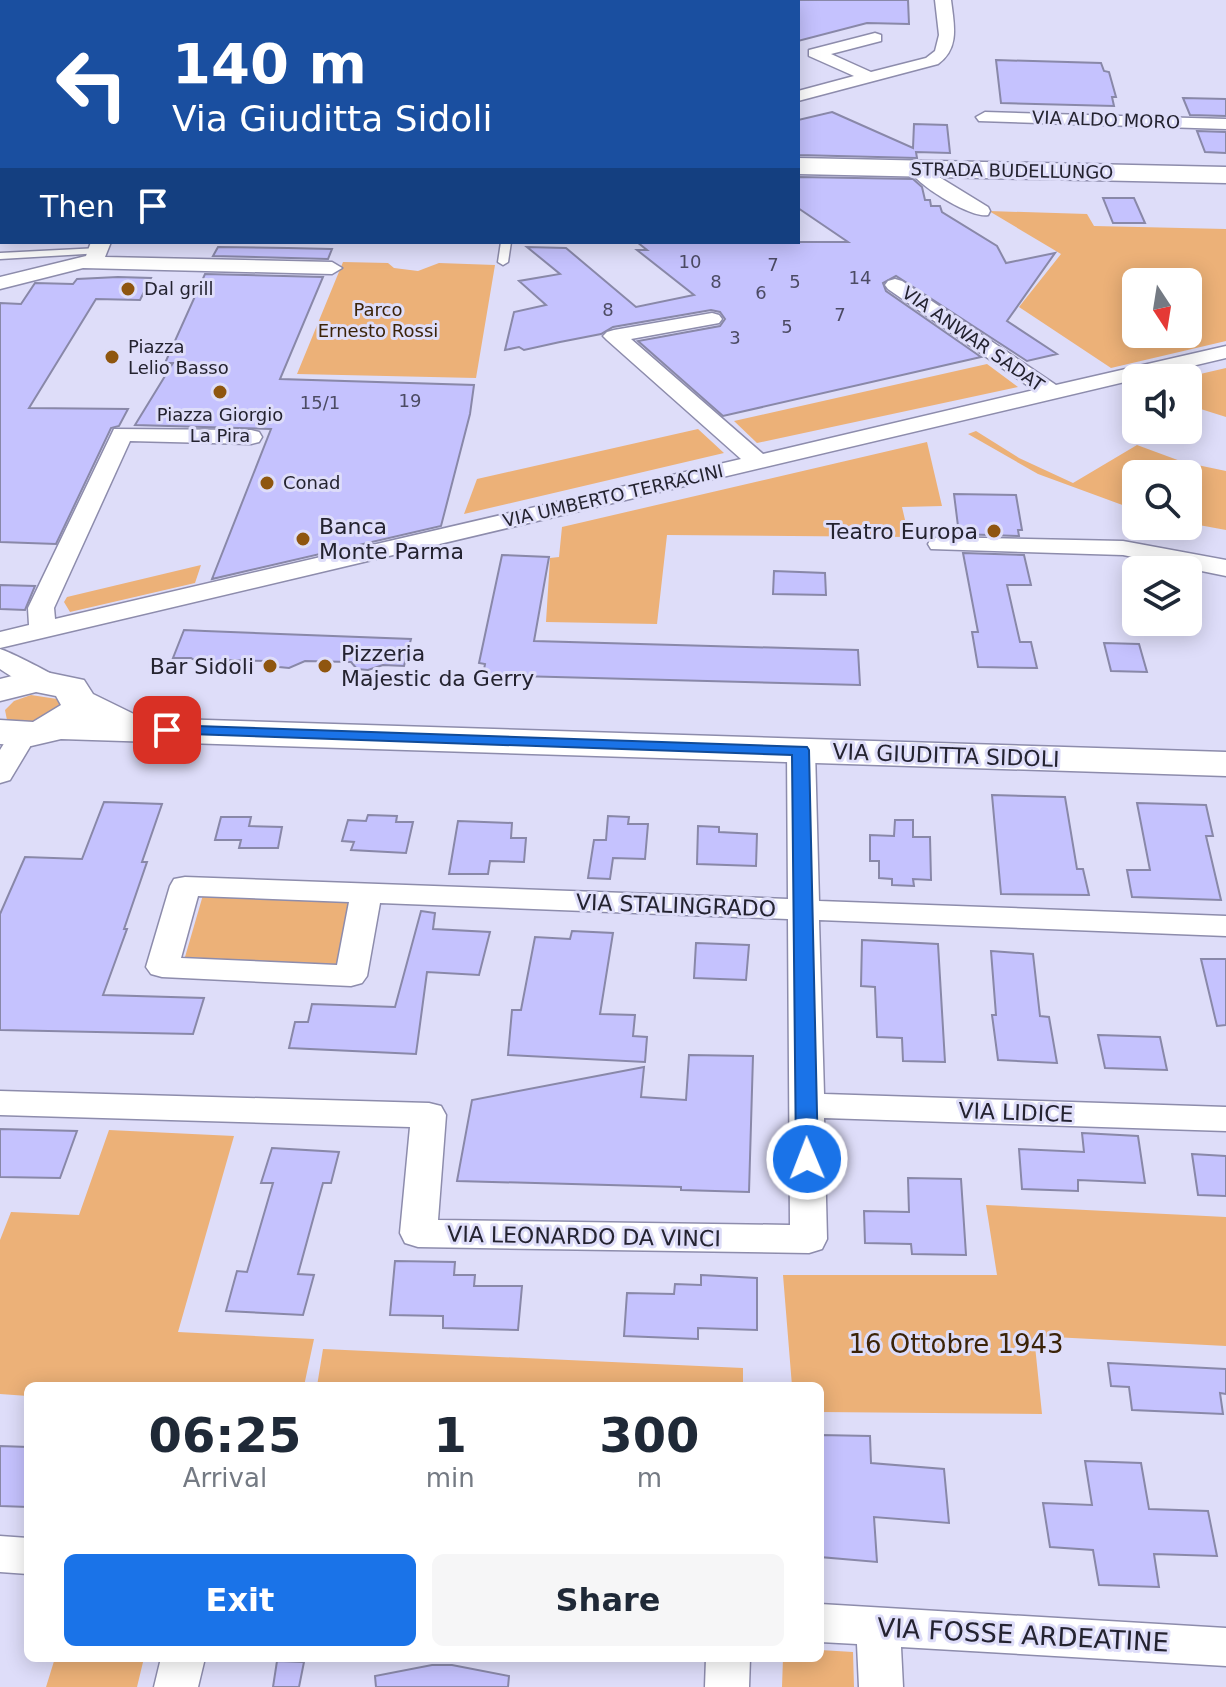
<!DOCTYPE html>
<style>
:root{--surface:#fff;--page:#f6f6f7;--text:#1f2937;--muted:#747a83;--accent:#1a73e8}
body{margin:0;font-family:"DejaVu Sans",sans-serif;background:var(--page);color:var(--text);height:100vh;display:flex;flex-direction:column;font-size:30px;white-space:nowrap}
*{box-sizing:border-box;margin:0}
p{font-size:26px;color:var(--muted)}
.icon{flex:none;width:44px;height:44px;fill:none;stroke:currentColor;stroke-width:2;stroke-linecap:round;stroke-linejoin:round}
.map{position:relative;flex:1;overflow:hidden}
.sheet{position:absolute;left:24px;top:1382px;width:800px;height:280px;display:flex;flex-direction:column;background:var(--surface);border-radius:12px;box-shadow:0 4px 20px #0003}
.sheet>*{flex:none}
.banner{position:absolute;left:0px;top:0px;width:800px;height:244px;box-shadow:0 4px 20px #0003;background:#1a4fa0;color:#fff;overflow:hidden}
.needle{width:52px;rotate:168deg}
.fabs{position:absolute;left:1122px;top:268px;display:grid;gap:16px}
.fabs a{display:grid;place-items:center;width:80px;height:80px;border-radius:12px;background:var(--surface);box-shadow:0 4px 20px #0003;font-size:40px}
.pin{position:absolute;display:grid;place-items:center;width:68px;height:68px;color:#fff;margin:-34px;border-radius:16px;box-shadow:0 4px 12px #0006}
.me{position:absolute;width:88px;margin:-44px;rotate:359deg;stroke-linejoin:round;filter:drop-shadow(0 0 6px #0008)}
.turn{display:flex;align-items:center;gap:28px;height:168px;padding:0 40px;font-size:36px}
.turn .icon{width:104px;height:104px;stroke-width:2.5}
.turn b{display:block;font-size:56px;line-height:68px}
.then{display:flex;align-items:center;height:76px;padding:0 40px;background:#0003;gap:16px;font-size:30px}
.eta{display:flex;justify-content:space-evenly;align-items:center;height:136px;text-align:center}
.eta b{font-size:48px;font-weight:600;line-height:56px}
.button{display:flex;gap:16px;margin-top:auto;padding:16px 40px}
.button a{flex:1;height:92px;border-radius:12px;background:var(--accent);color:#fff;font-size:32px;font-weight:600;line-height:92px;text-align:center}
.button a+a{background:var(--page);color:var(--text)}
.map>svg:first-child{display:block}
.green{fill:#ecb178;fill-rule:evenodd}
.building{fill:#c5c2fe;stroke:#8988a8;stroke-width:2}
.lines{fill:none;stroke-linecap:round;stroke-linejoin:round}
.lane-casing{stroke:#8d8cac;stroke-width:3}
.street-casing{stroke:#8d8cac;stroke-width:3}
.secondary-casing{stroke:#8d8cac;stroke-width:3}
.lane{fill:#fff;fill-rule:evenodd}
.street{fill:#fff;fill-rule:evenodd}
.secondary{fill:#fff;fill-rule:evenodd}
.route{fill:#1a73e8;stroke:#114b97;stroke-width:2}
.poi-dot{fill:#8f560f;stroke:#deddf9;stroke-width:3}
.labels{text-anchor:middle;stroke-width:6;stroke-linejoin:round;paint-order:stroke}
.far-street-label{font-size:18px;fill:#242330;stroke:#deddf9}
.number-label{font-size:18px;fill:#4c4b64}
.far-poi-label{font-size:18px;fill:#242330;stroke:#deddf9;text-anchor:start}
.far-park-label{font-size:18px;fill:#3b2308;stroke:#deddf9}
.poi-label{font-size:22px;fill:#242330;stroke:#deddf9;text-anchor:start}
.street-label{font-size:22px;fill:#242330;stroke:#deddf9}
.near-park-label{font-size:26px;fill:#3b2308;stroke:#deddf9}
.near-street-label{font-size:26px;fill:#242330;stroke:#deddf9}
</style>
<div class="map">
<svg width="1226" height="1687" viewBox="0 0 1226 1687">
<rect width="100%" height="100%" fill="#deddf9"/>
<path class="green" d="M989,211L1087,214L1094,226L1226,229V341L1111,368L1019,307L1061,254ZM1136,282H1188V334H1136Z
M343,262L388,263L394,268L418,271L439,263L495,265L476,378L297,374Z
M987,364L1018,387L757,443L734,421Z
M1226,368V417L1188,405V378H1183Z
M698,429L724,453L464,514L477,479Z
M976,431L1019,458L1073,483L1137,445L1183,462L1226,471V530L1188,523V474H1136V510L1038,474L968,434Z
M927,442L942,506L902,507L909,537L667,535L657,624L546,622L550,558L559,557L562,527Z
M201,565L195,583L70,612L64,602L67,597Z
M31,695L57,699L62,708L47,723H12L7,720L5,710L14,701Z
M203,895L352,901L338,965L185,957Z
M109,1130L234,1136L178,1332L314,1339L304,1386H28V1396L0,1394V1240L11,1212L79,1215Z
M986,1205L1226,1217V1346L1034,1336L1042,1414L820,1412V1386H792L783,1275H997Z
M323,1349L743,1368V1386H317Z
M820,1650L853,1652L854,1687H782L783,1658H820Z
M55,1658H144L137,1687H46Z"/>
<path class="building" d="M798,0H908L909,24L867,23L798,41Z
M996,60L1101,63L1104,71L1109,72L1116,97H1112L1114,106L1001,103Z
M1183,98L1226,99V116L1190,115Z
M832,112L913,148L914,124L947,125L950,153L916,152L917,158L798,155V120Z
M1197,131L1226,132V153L1205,152Z
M798,177L913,179L922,187L925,200H930L931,206H940L942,212L997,246L1006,263L1055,253L1007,321L1057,354L1027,361L896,276L883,283L886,291L981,357L723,416L638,341L720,326L725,319L720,312L711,310L613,327L601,334L560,342L524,350L519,347L505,350L514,312L546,305L519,281L560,274L527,247L566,248L636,307L694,295L637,250H647L637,242H848L798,208Z
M1103,198H1134L1145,223H1113Z
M218,247L288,248L332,249L328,259L213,256Z
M205,274L323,277L280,379L474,385L470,414L441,526L212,579L271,429L135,425L173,363H165Z
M118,277L151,278L140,300L96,299L29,408L128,409L119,426L111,428L56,544L0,542V303L21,304L35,283L73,284L77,279Z
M954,494L1016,495L1022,530H1018L1019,536L959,534Z
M963,553L1024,555L1031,585H1007L1020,642H1031L1037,668L978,667L972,632H978Z
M502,555L549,557L534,641L858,650L860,685L483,675L485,664L479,663Z
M774,571L825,573L826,595L773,594Z
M0,585L35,586L25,610L0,609Z
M184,630L205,631L411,639L404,666L383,665L368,670L357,669L351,662L305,661L289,668L279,667L270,661L223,660L204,666L191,658H173Z
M1104,643L1139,644L1147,672L1111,671Z
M992,795L1065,797L1077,869H1083L1089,895L1001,894Z
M104,802L162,804L142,862H147L124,929H127L103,995L204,998L193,1034L0,1030V914L25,857L82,859Z
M1137,803L1206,805L1213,836H1206L1221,900L1132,897L1127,870H1150Z
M368,815L397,816L396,822H413L406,853L351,850L354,842L342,841L348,820L366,821Z
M608,816L629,817L628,824H648L645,859L613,858L610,879L588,878L594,840H606Z
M221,817H251L249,826L282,827L278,848H239L241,840H215Z
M895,820H913V837H930L931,880L913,879L914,886L892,885V879L879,878V861H870V835L894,836Z
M458,821L512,823L511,838H526L524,862L490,861L488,874H449Z
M698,826L719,827V832L757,834L756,866L697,864Z
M421,911L435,913L433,929L490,932L479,975L427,972L416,1054L289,1048L295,1022H308L312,1004L395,1007Z
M572,931L613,933L600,1014L635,1015L633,1036L647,1037L645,1062L508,1055L512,1010H521L535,937L570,939Z
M862,940L938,944L945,1062L903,1061L902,1038L877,1037L875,987L861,986Z
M696,943L749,945L746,980L694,978Z
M991,951L1033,954L1040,1016L1049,1017L1057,1063L998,1060L992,1015H996Z
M1201,959H1226V1025L1217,1026Z
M1098,1035L1160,1037L1167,1070L1105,1068Z
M689,1055L753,1056L749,1192L681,1190V1187L457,1181L472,1100L644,1067L641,1097L686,1100Z
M0,1129L77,1131L60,1178L0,1177Z
M1082,1133L1138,1136L1145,1183L1078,1180V1191L1022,1189L1019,1149L1084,1152Z
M272,1148L339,1152L331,1183H323L298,1274L314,1275L303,1315L226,1311L237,1271L247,1272L273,1183H261Z
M1192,1154L1226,1156V1196L1198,1195Z
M908,1178L961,1179L966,1255L912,1254L911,1244L865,1243L864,1211L909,1212Z
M395,1261L455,1262L454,1275H475L474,1286H522L518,1330L443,1328V1316L390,1315Z
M701,1275L757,1278V1330L698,1328V1339L624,1336L627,1293L674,1294L675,1284L701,1285Z
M1108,1363L1226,1369V1394L1220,1393L1223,1414L1132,1410L1129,1387L1111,1386Z
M820,1435L870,1436L871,1463L944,1469L949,1523L874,1517L877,1562L820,1557Z
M0,1446L28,1447V1507L0,1506Z
M1085,1461L1141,1463L1149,1509L1208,1511L1217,1556L1154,1554L1159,1587L1099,1585L1093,1550L1050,1547L1043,1503L1092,1505Z
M277,1661L304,1662L299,1687H273Z
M432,1665H452L509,1676L508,1687H376L375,1676Z"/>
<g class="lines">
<g class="lane-casing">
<path id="lane" d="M731,0H747L730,2Z
M501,242H511L508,262L503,265L498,262Z
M99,248L104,251L102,253L0,259V253Z"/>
</g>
<g class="street-casing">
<path id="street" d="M935,0H951C954,25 960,48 938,64L798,101V91L854,76L809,56V50L875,33L881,35V41L831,54L871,72L926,58L935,51L939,35Z
M985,112L1226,119V129L979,121L976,117Z
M918,164L988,207L990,211L988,215C972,219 915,184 909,169Z
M91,242H111L105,257L332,262L342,268L332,274L83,268L0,289V277L86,256Z
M895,279L902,281L1056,385L1226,346V358L0,648V632L29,625L28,608L114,429L251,430L259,432L262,437L259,442L251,444L130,441L54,608L55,619L741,459L607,340L603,336L607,332L614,330L712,313L719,315L722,319L719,323L631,339L763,454L1034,390L888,289L885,285L888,281Z
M940,537L1123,541L1226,560V576L1123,555L931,549L928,544L931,539Z
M0,649C8,651 58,676 62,681L58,687C38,692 16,680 0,669Z
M23,727L33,729L37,735L10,780L0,783V750L13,729Z
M801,741L811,744L815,750L819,901L1226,916V936L819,920L824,1094L1226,1107V1131L824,1118L827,1239L822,1249L809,1253L418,1247L405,1243L400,1233L410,1127L0,1115V1091L429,1103L441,1106L446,1115L438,1220L790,1225L788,919L380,903L367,976L362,983L351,986L162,977L151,974L146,967L170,886L174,879L185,877L788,899L787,750L791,744ZM198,896L349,902L337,965L181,958Z
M0,1536L28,1538V1574L0,1572Z
M820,1604L1226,1628V1666L901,1647L903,1687H859L857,1644L820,1642Z
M161,1658H205L198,1687H154Z
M706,1658H750L749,1687H705Z"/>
</g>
<g class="secondary-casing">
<path id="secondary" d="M0,132H2V146H0Z
M798,158L1226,167V183L798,174Z
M36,670L84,680L93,694L142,718L1226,752V776L61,739L31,746L0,744V720L33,722L61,705L56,696L36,692L0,701V679Z"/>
</g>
<use href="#lane" class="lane"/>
<use href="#street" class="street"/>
<use href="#secondary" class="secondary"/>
</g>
<path class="route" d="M167,725L807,747L809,750L818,1159L815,1164H800L796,1159L792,755L161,733L158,730L161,726Z"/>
<g class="poi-dot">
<circle cx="128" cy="289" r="8"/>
<circle cx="112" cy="357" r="8"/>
<circle cx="220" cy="392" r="8"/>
<circle cx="267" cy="483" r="8"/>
<circle cx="994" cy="531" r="8"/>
<circle cx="303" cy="539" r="8"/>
<circle cx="270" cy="666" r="8"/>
<circle cx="325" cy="666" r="8"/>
</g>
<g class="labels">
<g class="far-street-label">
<text transform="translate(1106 120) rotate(2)" y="6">VIA ALDO MORO</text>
<text transform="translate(1012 171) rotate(1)" y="6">STRADA BUDELLUNGO</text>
<text transform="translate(973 339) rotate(35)" y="6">VIA ANWAR SADAT</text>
<text transform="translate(613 496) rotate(-13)" y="6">VIA UMBERTO TERRACINI</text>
</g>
<g class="number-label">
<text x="690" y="268">10</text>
<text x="773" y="271">7</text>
<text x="860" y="284">14</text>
<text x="716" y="288">8</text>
<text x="795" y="288">5</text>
<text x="761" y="299">6</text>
<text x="608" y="316">8</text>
<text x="840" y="321">7</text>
<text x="787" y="333">5</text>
<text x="735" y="344">3</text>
<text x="410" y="407">19</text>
<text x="320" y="409">15/1</text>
</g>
<g class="far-poi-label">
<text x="144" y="295">Dal grill</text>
<text x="128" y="353">Piazza<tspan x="128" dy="21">Lelio Basso</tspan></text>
<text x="220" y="421" text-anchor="middle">Piazza Giorgio<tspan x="220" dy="21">La Pira</tspan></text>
<text x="283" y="489">Conad</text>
</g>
<g class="far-park-label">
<text x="378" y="316">Parco<tspan x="378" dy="21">Ernesto Rossi</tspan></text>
</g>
<g class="poi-label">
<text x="319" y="534">Banca<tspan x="319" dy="25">Monte Parma</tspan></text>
<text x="978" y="539" text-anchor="end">Teatro Europa</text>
<text x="341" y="661">Pizzeria<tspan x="341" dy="25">Majestic da Gerry</tspan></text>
<text x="254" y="674" text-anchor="end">Bar Sidoli</text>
</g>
<g class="street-label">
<text transform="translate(946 755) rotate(2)" y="8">VIA GIUDITTA SIDOLI</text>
<text transform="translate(676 905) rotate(2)" y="8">VIA STALINGRADO</text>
<text transform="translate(1016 1112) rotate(2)" y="8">VIA LIDICE</text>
<text transform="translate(584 1236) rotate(1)" y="8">VIA LEONARDO DA VINCI</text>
</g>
<g class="near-park-label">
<text x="956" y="1353">16 Ottobre 1943</text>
</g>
<g class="near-street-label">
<text transform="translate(1023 1635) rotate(3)" y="9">VIA FOSSE ARDEATINE</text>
</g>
</g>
</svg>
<div class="fabs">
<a><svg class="needle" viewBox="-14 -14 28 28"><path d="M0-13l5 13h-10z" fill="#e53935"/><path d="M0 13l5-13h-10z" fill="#747a83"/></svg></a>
<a><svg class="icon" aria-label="sound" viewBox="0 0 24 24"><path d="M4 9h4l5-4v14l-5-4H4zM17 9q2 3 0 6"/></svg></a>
<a><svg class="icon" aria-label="search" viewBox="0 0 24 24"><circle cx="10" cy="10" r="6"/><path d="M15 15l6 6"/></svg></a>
<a><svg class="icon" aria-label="layers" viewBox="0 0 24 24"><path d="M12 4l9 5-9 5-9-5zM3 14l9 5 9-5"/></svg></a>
</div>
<div class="pin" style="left:167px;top:730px;background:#d93025"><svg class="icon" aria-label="arrive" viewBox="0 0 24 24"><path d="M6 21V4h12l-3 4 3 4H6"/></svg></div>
<svg class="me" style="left:807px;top:1159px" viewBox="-20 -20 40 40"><circle r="17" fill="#1a73e8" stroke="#fff" stroke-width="3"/><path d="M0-11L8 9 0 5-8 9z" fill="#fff"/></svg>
<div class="banner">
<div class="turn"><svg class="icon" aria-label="left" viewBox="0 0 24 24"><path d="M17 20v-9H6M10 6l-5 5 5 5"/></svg><div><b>140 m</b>Via Giuditta Sidoli</div></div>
<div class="then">Then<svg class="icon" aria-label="arrive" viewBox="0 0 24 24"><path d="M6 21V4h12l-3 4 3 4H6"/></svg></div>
</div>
<section class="sheet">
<div class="eta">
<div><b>06:25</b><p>Arrival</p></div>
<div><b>1</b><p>min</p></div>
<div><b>300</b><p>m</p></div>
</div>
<div class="button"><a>Exit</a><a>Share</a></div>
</section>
</div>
